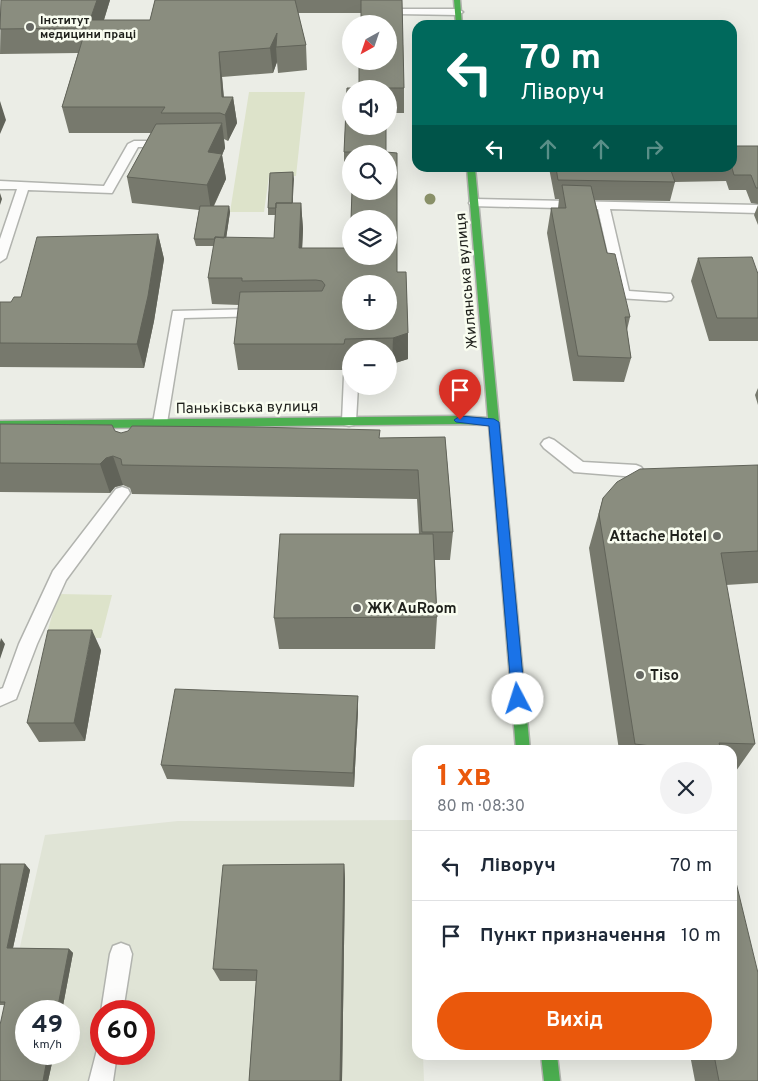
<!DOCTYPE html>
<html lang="uk">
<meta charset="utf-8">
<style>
:root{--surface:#fff;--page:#f2f2f3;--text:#1f2937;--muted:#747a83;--line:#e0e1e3;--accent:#ea580c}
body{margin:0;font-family:Overpass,sans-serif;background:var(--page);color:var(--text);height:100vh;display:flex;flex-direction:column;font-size:19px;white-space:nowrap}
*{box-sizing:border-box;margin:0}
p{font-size:16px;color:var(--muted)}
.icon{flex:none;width:28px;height:28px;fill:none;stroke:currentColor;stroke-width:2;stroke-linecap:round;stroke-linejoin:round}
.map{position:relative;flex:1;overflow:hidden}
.details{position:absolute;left:412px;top:745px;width:325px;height:315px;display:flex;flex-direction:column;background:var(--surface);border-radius:15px;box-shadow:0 5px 20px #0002}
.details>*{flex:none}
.guide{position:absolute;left:412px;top:20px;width:325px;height:152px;border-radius:15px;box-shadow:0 5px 20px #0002;background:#00695c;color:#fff;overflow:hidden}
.needle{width:32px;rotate:220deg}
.tools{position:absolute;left:342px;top:15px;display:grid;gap:10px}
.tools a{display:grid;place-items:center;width:55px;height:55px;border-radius:50%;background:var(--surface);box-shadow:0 5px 20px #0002;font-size:25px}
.speed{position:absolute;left:15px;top:1000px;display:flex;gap:10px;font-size:25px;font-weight:700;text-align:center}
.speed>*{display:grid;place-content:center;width:65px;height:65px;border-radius:50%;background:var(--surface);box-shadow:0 5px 20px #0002;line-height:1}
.speed small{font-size:12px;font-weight:400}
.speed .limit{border:8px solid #d22;background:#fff;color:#111}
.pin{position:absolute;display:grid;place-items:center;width:42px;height:42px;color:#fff;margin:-51px -21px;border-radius:50% 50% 50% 0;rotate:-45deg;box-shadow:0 0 5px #0007}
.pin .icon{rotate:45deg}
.me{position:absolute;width:55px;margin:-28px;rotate:355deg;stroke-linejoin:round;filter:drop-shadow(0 0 4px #0008)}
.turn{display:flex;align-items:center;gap:18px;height:105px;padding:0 25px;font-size:22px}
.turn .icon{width:65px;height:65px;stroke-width:2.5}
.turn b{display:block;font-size:35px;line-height:42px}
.lanes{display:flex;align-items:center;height:48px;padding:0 25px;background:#0003;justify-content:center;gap:25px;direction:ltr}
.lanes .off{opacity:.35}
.round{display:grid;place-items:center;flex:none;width:52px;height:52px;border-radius:26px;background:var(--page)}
.summary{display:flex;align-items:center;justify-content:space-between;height:85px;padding:0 25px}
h1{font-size:30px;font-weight:700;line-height:38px;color:var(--accent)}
.action{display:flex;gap:10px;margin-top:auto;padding:10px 25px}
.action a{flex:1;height:58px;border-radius:30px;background:var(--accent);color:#fff;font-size:20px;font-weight:700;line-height:58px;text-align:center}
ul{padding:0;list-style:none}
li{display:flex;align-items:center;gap:15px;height:70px;padding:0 25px;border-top:1px solid var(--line)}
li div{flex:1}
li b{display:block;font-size:19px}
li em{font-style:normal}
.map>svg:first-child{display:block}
.built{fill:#e0e4d6;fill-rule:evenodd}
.green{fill:#dde3ca}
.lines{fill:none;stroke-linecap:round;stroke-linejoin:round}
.lane-casing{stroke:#b1b3ae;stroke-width:3}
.fast-casing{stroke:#b1b3ae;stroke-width:3}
.lane{fill:#fcfcfb;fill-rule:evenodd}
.fast{fill:#4caf50;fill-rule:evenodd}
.tree{fill:#899068}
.wall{fill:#77796d;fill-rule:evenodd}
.shaded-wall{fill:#616359}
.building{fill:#8a8d7f;stroke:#616359;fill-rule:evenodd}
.route{fill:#1a73e8;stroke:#114b97}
.poi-dot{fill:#666863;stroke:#f9fdf0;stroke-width:2}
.labels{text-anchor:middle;stroke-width:5;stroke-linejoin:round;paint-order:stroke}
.far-poi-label{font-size:12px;font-weight:bold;fill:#1f211c;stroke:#f9fdf0;text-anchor:start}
.street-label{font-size:15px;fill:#1f211c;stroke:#f9fdf0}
.poi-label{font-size:15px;font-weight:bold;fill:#1f211c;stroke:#f9fdf0;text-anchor:start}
</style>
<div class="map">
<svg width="758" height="1081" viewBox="0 0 758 1081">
<rect width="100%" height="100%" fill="#ebede6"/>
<path class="built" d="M417,820L418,1055H423L424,1081H0V1036L45,835L178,821ZM26,1011H69V1054H26ZM101,1011H144V1054H101Z"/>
<path class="green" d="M249,92H305L296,176H269L264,212H230Z
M58,594L112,595L101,638L46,637Z"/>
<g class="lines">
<g class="lane-casing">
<path id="lane" d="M401,9H458L463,12L458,15L398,14V10Z
M134,141H167L173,144L167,147H138L112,193L28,190L6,258L0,262V239L17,189H0V181L104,186L128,144Z
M475,199L758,205V213L610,209L629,291L671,294L673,297L671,300L666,301L618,298L598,209L471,206L469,203L471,200Z
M260,309L265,310L267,313L265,316L184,318L167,423L165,427L160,428L155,427L153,423L173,311Z
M351,371V386H358L356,421L354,425L349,426L344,425L342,421L344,376L346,373Z
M549,438L554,440L583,462L636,465L641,467L644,471L641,475L636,477L574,472L544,448L541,444L544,440Z
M122,487L128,489L130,493L66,580L37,644L16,699L0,706V689L3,688L19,644L53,571L116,489Z
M121,943L129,946L132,954L123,1011L101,1012L110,954L113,946Z
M101,1045V1054H117L113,1081H89L98,1046Z"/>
</g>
<g class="fast-casing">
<path id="fast" d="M454,0H460L462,25H456Z
M467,168H475L530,750H516L489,425L460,424L0,429V421L460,416L488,418Z
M541,1055H557L560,1081H544Z"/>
</g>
<use href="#lane" class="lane"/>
<use href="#fast" class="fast"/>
</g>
<circle class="tree" cx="430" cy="199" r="5.5"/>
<path class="wall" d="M1,0H110L104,20H150L155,0H402L404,88V113H389V89H351V126H386V152L397,153V272H406L408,333V359L392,364L389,365V349H351V365H346L345,370H238L234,344L239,305L212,304L208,278L214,246H196L194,239L199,210L132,203L127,177L151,133H69L62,107L78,53L0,54ZM298,13H361V24H389V61H359V88H347L344,152V178H351V154H389V191H352L351,219H389V256H351V220L350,248H302L303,229L301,203H293V172L270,173L268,208V215H275L274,238H226L230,212L229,206H214L226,179L222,155L225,148L224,139L228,141L237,123L233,97H224L222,77L273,73L277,62L278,73L307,70L306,45ZM351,284H389V321H351Z
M758,146V204L751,203L746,190H729L726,181L675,182L670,201L595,200L607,253L630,317L627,330L631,358L624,382L573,381L547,233L551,208H558L559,199H555L549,168H732Z
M758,205V225L754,215Z
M158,234L164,259L154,321L144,368L0,367V302H11Z
M698,258L758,274V341H709L691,281Z
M758,388V405L755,395Z
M0,424L115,431L121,433L380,438L445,437L453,532L450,560H435L437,617L435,649H279L274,618L419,534L417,499L132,494L130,488L123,485L115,487L110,493L0,492Z
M758,465V583L726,585L755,744L736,771H732V750H619L589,548L603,498Z
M101,650L85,741L39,742L27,723Z
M358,696V711L354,787L167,779L161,765Z
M0,864H25L30,870L13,948L69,949L73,953L62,1011H26V1054H54L48,1081H0L4,1005H0Z
M344,864L345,879L342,1081H249L256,981H220L213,969Z
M690,1055H732L758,1081H695Z"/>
<path class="shaded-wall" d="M97,0H110L96,45L90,20Z
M277,33L276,47L277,62L273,73L270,48Z
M219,52L222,77L225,115L222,97Z
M233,97L237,123L228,141L225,115Z
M0,101L6,120L0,134Z
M222,123L225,148L222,155L226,179L211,211L207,185L208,152Z
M293,172L294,179L292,214V208Z
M0,193L2,199L0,205Z
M301,203L303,229L301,274L299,248Z
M229,206L230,212L225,246L224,239Z
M158,234L164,259L154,321L144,368L137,344Z
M408,333V359L392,364L393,338Z
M113,456L123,485L115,487L110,493L100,464L106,458Z
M92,630L101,650L85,741L74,723Z
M1,638L5,644L0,659V642Z
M358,696V711L354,787L353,773Z
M25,864L30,870L12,952L7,948Z
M344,864L345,879L342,1081H340Z
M69,949L73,953L62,1011H57Z
M48,1054H54L48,1081H43Z"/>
<path class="building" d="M1,0H97L90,20H150L155,0H295L306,45L276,47L277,33L270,48L219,52L222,97H233L225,115L220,113H161L165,107H62L86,28L0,29Z
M361,0H402L404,88H386V89H351V126H386V152L397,153V272H406L408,333L393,338L345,339L344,344H234L240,292L322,291L325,285L322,281L316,280L242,281V278H208L215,237L274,238L276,203H301L299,248H350L351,220V256H389V219H351L352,191H389V154H354V152H344L347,88H359V61H389V24H361ZM351,284H389V321H351Z
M222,123L208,152L222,154L207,185L127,177L156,124Z
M732,146H758V188H756L751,175H734L732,168Z
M556,168H670L675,182L558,180Z
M293,172L292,203H276V208H268L270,173Z
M562,185L591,186L607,253L615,254L630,317H625L631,358L578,356L551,208H566Z
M200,206H229L224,238L215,237V239H194Z
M158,234L148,296L137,344L0,343V302H11L14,297H21L37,237Z
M752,257L758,274V318H717L698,258Z
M0,424L112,425L115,431L121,433L128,431L132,426L254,427L380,430L379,438L445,437L453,532H422L418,470L122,465L121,459L113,456L106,458L100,464L0,463Z
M758,465V551L721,553L755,744L719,743L721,750H652L651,746L635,744L599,514L603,498L617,482L640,469Z
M280,534H433L437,617L274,618Z
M48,630H92L74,723H27Z
M175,689L358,696L353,773L161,765Z
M0,864H25L7,948L69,949L57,1011H26V1054H48L43,1081H0V1025L5,1002H0Z
M344,864L340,1081H249L257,970L213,969L223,865Z
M732,866L758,973V1081H719L714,1055H732Z"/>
<path class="route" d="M460,416L494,419L499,422L525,699L523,703L518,705L514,703L512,699L489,426L456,422L454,420Z"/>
<g class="poi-dot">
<circle cx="30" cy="27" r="5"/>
<circle cx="717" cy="536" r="5"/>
<circle cx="357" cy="608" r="5"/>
<circle cx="640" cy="675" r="5"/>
</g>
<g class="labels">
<g class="far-poi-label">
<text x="40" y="24">Інститут<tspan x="40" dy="14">медицини праці</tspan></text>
</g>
<g class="street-label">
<text transform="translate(466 281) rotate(-95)" y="5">Жилянська вулиця</text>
<text transform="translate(247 407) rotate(-1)" y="5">Паньківська вулиця</text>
</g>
<g class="poi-label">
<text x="707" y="541" text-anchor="end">Attache Hotel</text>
<text x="367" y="613">ЖК AuRoom</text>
<text x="650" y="680">Tiso</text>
</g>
</g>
</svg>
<div class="tools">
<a><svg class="needle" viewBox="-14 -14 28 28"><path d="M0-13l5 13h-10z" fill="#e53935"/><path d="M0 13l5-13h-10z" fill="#747a83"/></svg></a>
<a><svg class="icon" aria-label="sound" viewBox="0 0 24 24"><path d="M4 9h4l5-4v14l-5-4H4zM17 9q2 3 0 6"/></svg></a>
<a><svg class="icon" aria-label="search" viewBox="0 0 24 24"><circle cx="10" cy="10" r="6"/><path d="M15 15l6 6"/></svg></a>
<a><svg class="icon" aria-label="layers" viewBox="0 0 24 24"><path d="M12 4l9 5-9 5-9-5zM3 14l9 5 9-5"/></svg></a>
<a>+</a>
<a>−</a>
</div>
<div class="speed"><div>49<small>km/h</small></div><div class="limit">60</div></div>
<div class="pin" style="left:460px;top:420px;background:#d93025"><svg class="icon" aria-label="arrive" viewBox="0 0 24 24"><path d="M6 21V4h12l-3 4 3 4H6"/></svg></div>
<svg class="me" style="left:518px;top:699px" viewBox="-20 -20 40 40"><circle r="19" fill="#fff"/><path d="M0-13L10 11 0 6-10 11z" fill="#1a73e8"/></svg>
<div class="guide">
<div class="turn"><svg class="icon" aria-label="left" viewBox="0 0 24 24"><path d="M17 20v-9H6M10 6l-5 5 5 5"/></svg><div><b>70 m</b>Ліворуч</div></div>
<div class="lanes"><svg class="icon" aria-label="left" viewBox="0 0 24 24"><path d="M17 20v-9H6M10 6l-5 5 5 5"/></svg><svg class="icon off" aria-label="ahead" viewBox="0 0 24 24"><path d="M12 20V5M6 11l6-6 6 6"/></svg><svg class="icon off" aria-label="ahead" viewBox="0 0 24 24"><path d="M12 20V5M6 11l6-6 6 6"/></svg><svg class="icon off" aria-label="right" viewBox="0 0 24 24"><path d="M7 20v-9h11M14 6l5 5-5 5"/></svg></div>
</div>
<section class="details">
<div class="summary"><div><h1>1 хв</h1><p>80 m · 08:30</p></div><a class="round"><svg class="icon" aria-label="close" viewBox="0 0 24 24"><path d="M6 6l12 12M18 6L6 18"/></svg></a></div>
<ul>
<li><svg class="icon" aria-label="left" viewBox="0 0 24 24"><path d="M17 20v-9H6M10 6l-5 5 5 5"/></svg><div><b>Ліворуч</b></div><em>70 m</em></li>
<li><svg class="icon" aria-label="arrive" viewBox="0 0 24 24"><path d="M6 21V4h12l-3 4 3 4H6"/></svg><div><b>Пункт призначення</b></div><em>10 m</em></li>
</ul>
<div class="action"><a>Вихід</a></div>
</section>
</div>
